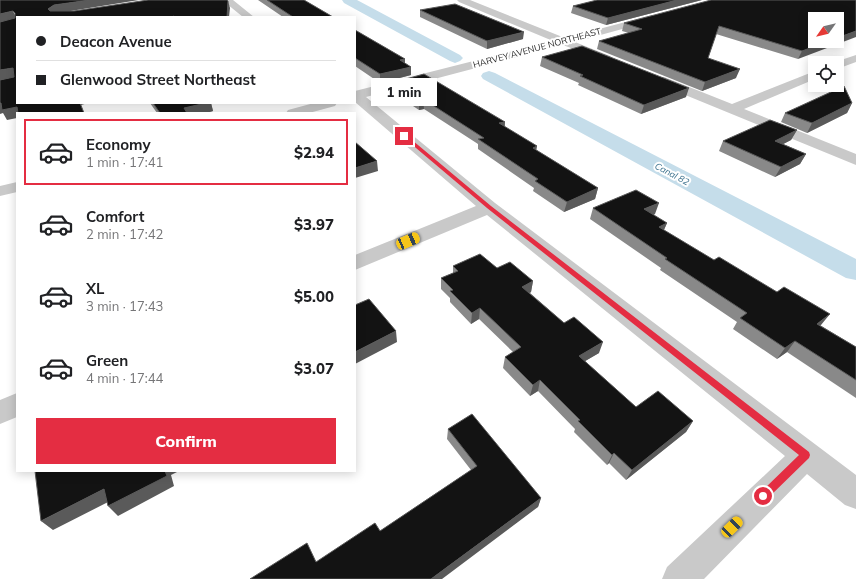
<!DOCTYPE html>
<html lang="en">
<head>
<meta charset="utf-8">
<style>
	body { margin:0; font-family:Mulish,sans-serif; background:#f6f6f6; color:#202124; height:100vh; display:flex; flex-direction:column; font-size:15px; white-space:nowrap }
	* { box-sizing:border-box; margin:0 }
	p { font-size:13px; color:#757577 }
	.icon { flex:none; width:22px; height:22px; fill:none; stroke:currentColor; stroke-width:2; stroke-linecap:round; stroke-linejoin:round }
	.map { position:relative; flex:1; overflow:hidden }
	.details { position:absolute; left:16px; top:112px; width:340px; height:360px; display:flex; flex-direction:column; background:#fff; border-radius:0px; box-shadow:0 2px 10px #0003 }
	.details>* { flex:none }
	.hud { position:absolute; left:16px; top:16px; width:340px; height:88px; border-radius:0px; box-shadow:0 2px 10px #0003; display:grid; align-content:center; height:88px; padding:0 20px; background:#fff }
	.needle { width:26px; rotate:236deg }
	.buttons { position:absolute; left:808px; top:12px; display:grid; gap:8px }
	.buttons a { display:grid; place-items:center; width:36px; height:36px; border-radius:0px; background:#fff; box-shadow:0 2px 10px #0003; font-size:20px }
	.end { position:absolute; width:18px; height:18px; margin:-9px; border:5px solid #e42d42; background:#fff; box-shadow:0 0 0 2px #fff }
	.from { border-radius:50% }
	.bubble { position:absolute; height:28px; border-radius:0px; background:#fff; box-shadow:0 2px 10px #0003; font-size:13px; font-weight:800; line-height:28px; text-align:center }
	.car { position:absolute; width:12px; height:24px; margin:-12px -6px; border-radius:5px; box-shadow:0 0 3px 1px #0007; background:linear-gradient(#f5c518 24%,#345 0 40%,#f5c518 0 76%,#345 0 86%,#f5c518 0) }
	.hud b { display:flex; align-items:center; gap:14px; height:38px; font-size:15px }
	.hud b+b { border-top:1px solid #e0e0e0 }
	.hud i { width:10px; height:10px; background:#202124 }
	ul { padding:7px 0 0; list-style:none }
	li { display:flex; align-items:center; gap:12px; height:66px; margin:0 8px 6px; padding:0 12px; border:2px solid transparent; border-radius:0px }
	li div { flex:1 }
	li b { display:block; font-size:15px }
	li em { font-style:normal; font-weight:800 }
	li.active { border-color:#e42d42 }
	li>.icon { width:36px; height:36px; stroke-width:1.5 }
	.action { display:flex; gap:8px; margin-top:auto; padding:8px 20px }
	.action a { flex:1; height:46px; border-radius:0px; background:#e42d42; color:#fff; font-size:16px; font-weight:800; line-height:46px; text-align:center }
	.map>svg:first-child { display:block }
</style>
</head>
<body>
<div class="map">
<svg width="856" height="579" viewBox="0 0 856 579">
	<rect width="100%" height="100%" fill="#fff"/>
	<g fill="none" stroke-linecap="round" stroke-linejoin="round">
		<path fill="#c5ddea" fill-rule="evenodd" d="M342,0h15l103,55 3,3 -3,3 -5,2 -5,-2 -106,-58z
			M489,71l6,2 361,186v21l-10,-2 -363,-199 -2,-3 2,-3z"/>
		<path fill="#c9c9c9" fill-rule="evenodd" d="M222,0h11l21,17h-11z
			M457,0h13l95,38 87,-23 3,1 2,2 -2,2 -80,22 35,14 2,2 -2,2h-8l-39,-15 -197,52 129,106 361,272v34l-11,-4 -38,-31 -103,105h-42l5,-12 118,-111 -298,-241 -132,55v-15l121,-49 -121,-104v-11l198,-50 -94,-39z
			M856,55v7l-19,7v-6h-5z
			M815,71v8l-71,30 112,45v11l-200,-82 -2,-3 2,-3h8l68,27z
			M314,103h23l-2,3 -26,7h-23l2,-3z
			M17,182v10l-17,4v-10z
			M17,393v24l-17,7v-24z"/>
	</g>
	<path fill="#898989" d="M258,0h46l29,17h-50z
		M702,0l-96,25 -35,-12 2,-7z
		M856,0l-58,59 -82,-25 -8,24 28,20 -34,13 -105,-42 2,-8 30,-8 -7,-2 2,-8z
		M420,10l103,29 -36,10 -67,-32z
		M355,30l50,29v4l6,4v8l-31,8 -25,-17z
		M542,57l144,40 -45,17 -63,-29 1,-2 -39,-17z
		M392,83l113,39v5l32,19 -1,4 62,38 -3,11 -31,13 -31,-21 1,-3 -56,-39v-5l-54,-35 -5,1 -27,-18z
		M150,103h61l2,8 -7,2h-49z
		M852,103l-5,10 -40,20 -26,-11 4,-9z
		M797,130l-6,10 -8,4 23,10 -6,10 -25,13 -56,-26 4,-10z
		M593,208l62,6 -2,1 14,8 -3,7 192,117v51l-69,-46 -10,7 -44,-30 4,-7 -77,-52 1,-2 -71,-49z
		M453,266l44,2 36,13 -2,11 -1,1 69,60 -14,8 51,46 57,14 -7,11 -60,48 -17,-17 -2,2 -33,-33 1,-3 -37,-38 -8,5 -27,-28 2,-11 8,-5 -34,-33 -8,5 -21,-22v-4l-9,-9v-11l12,-5z
		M448,429l93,69 -3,9 -222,55 64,-31 91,-61 -24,-31z"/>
	<path fill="#5a5a5a" d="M90,0h49l-81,13 -6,4 -4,-8 6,-4z
		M677,0h25l-96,25 2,-7z
		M228,1l2,7 -1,9h-2z
		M13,11l4,8 -17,3v-8z
		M856,31v6l-58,22 4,-8 27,-10h8v-3z
		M524,32l-1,7 -36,10v-8z
		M405,59v8l-5,-7z
		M411,67v8l-31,8v-9z
		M13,68l4,9 -17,3v-10z
		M740,69l-4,9 -34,13 3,-9z
		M689,88l-3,9 -45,17 3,-9z
		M423,99l1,10 -5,1v-9z
		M0,103l17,4 3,6h-3v5l-10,2 -4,-7 -3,1z
		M80,103h8l-7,2 3,8z
		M206,103h5l2,8 -7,2h-21l-1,-5z
		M852,103l-5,10 -40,20 5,-10z
		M505,122l-1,9 -5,-8z
		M797,130l-6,10 -21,11 5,-10z
		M537,146l-2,10 -2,-8z
		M806,154l-6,10 -25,13 6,-10z
		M377,161l1,10 -23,7v-10z
		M598,188l-3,11 -31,13 3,-10z
		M659,203l-4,11 -14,6 3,-11z
		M667,223l-5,11 -3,-7z
		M533,281l-2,11 -11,6 2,-11z
		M480,308l-1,11 -8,5 1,-11z
		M830,314l-9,11 -12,10 8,-11z
		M396,331l1,11 -42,22v-12z
		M795,341l-8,11 -10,7 8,-11z
		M603,342l-4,11 -24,14 4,-11z
		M540,380l-2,11 -8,5 3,-11z
		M693,421l-7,11 -60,48 6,-10z
		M614,453l-5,10 -2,2 5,-10z
		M165,471h14l-8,4 3,11 -56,30 -10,-10z
		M104,489l10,10 -61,31 -12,-9z
		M541,498l-3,9 -96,72h-11z"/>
	<path fill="#131313" stroke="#5a5a5a" d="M0,0h90l-36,5 -6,4 2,2h24l74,-11h79l1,1 -1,16h-52l-1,-1 -2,1h-155v86h63l4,10h-66l-1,-6 -15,3 -1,-7h-1v-23l14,-3 -1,-9 -13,2v-48l15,-4v-5l-2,-2 -13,3z
		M267,0h37l29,17h-40z
		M597,0h80l-69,18 -35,-12z
		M711,0h145v31l-19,7v-19h-22v22h14l-27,10 -83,-25 -11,32 32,11 -35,13 -106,-41 43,-12 -18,-6z
		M455,4l69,28 -37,9 -67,-31z
		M355,30l50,29 -5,1 11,7 -31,7 -25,-16z
		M582,46l107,42 -45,17 -64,-29 3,-1 -41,-18z
		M424,74l81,48 -6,1 38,23 -4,2 65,40 -31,14 -32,-21 3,-2 -60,-40 6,-1 -61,-39 -4,2 -27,-18z
		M844,86l8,17 -40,20 -27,-10z
		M153,103h53l-22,5 3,5h-27z
		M770,120l27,10 -22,11 31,13 -25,13 -58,-26z
		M355,142l22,19 -22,7z
		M636,190l23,13 -15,6 23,14 -8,4 55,33 5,-3 58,35 7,-5 46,27 -13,10 39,23v33l-61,-39 -10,7 -45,-30 7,-5 -82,-54 2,-1 -74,-50z
		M480,254l17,14 13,-6 23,19 -11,6 42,36 10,-6 29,25 -24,14 57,51 22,-16 35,30 -61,49 -18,-17 -2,2 -34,-34 2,-1 -40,-40 -7,5 -28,-28 16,-10 -41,-39 -8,5 -22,-22 3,-1 -12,-12 17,-7 -5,-5z
		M369,299l27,32 -41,21v-47z
		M472,414l69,84 -110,81h-181l57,-36 9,19 59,-39 5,8 97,-65 -29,-37z
		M35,471h130l2,5 -59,30 -4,-17 -63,32z"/>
	<path fill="#e42d42" d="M403,135h3l85,71 318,246 1,3 -1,3 -42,41 -4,2 -3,-2 -1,-3 1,-3 39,-38 -312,-247 -84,-71z"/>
	<g text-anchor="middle" stroke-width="4" stroke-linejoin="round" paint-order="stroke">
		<g font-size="9" fill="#2c2c2c" stroke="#fff">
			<text transform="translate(537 48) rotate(-15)" y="3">HARVEY AVENUE NORTHEAST</text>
		</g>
		<g font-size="9" font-style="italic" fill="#3b718d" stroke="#fff">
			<text transform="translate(672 174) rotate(28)" y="3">Canal 82</text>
		</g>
	</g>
</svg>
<div class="buttons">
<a><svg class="needle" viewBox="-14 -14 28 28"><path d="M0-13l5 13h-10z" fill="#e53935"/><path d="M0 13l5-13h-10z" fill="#757577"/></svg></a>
<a><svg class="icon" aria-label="locate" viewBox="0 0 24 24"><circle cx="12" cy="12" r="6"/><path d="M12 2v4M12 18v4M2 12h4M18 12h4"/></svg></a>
</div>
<i class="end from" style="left:763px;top:496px"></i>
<i class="end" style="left:404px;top:136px"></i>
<div class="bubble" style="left:371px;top:78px;width:66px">1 min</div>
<i class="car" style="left:408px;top:241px;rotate:67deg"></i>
<i class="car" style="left:732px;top:527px;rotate:46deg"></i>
<div class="hud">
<b><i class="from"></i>Deacon Avenue</b>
<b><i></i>Glenwood Street Northeast</b>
</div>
<section class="details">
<ul>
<li class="active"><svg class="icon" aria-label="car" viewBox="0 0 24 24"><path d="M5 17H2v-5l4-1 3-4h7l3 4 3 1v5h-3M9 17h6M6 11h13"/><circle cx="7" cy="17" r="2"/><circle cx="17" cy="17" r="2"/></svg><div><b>Economy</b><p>1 min · 17:41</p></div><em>$2.94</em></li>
<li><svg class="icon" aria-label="car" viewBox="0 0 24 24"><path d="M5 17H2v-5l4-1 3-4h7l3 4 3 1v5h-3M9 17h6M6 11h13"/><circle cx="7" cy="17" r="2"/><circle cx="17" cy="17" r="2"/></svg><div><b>Comfort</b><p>2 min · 17:42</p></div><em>$3.97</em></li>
<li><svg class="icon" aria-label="car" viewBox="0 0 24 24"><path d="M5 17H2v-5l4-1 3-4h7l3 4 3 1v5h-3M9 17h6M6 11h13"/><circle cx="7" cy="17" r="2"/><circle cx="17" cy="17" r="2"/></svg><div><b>XL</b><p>3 min · 17:43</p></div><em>$5.00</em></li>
<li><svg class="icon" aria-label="car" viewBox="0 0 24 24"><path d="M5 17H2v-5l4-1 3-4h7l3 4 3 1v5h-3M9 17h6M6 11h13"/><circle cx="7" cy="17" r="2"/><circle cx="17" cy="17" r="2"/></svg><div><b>Green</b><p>4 min · 17:44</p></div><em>$3.07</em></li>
</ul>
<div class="action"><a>Confirm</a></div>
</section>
</div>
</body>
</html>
